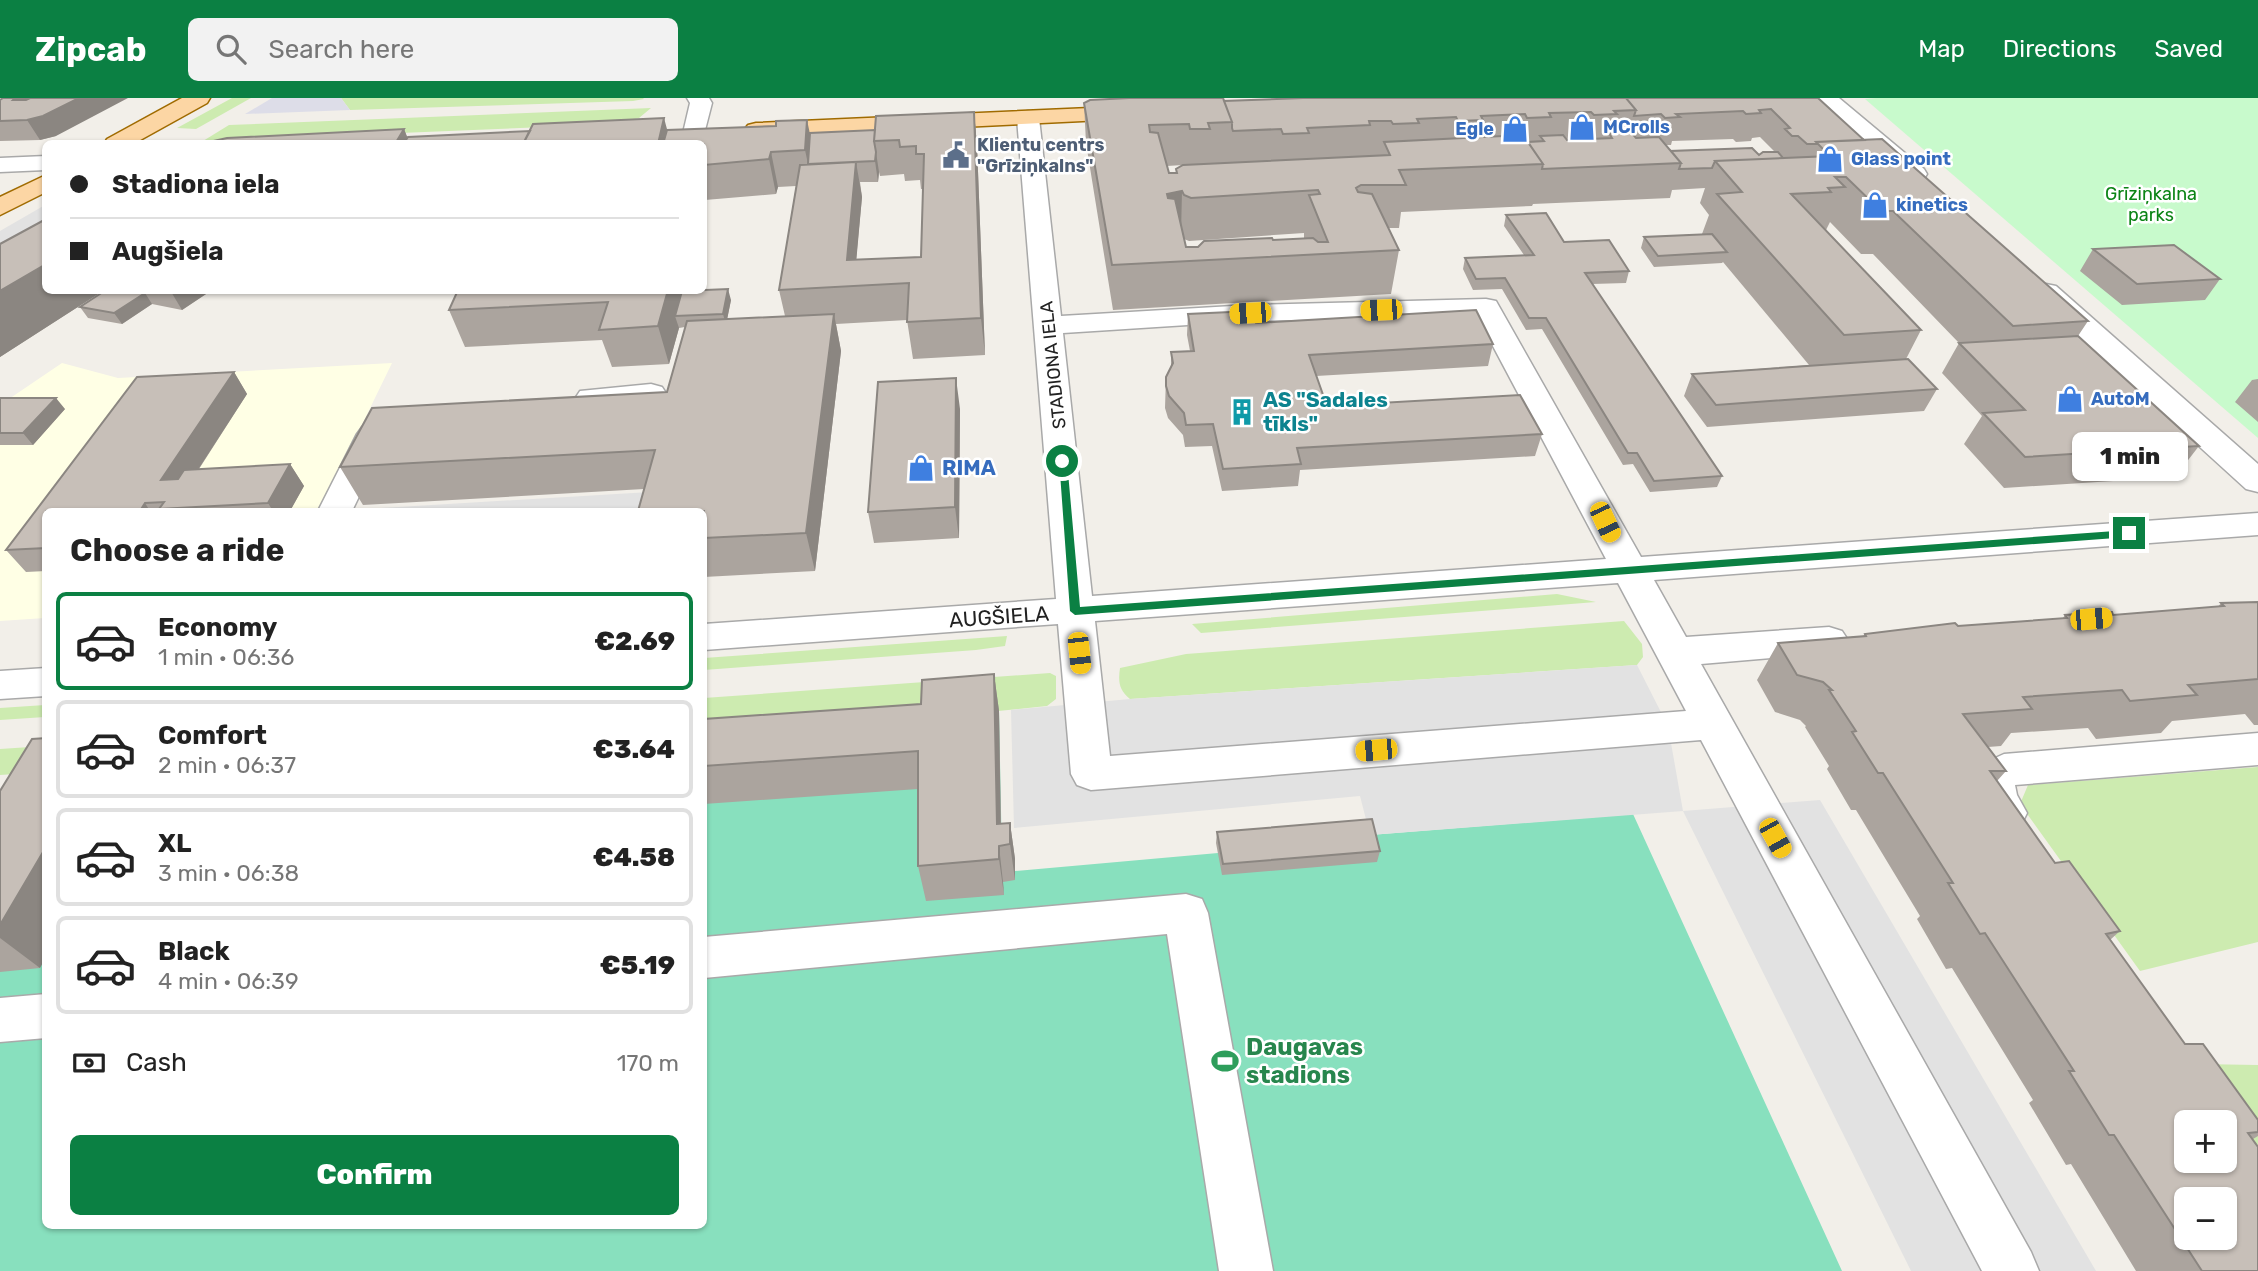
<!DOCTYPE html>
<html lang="en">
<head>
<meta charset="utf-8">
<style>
	body { margin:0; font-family:Rubik,sans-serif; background:#f2f2f2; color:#222; height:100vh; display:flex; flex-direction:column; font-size:26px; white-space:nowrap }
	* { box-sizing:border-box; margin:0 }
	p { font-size:23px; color:#767676 }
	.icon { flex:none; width:38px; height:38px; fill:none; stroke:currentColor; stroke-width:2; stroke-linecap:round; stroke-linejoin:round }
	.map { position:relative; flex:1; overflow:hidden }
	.details { position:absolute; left:42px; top:410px; width:665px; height:721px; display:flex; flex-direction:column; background:#fff; border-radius:10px; box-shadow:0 2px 5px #0004 }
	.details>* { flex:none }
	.top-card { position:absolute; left:42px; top:42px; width:665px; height:154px; border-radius:10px; box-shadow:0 2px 5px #0004; display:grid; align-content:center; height:154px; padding:0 28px; background:#fff }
	.fabs { position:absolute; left:2174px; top:1012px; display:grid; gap:14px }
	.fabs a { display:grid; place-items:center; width:63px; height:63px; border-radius:10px; background:#fff; box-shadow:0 2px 5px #0004; font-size:35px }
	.end { position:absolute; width:32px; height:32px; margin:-16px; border:9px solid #0b8043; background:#fff; box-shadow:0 0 0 4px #fff }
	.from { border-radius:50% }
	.bubble { position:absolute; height:49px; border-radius:10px; background:#fff; box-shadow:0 2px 5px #0004; font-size:23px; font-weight:800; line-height:49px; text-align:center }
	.car { position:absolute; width:21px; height:42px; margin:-21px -10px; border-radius:9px; box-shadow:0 0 5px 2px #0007; background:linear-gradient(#f5c518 24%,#345 0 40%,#f5c518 0 76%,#345 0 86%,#f5c518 0) }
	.top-card b { display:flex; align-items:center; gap:24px; height:66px; font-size:26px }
	.top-card b+b { border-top:2px solid #e0e0e0 }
	.top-card i { width:18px; height:18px; background:#222 }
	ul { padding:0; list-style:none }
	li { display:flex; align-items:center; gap:21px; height:98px; margin:0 14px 10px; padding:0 14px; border:4px solid #e0e0e0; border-radius:10px }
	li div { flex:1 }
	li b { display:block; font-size:26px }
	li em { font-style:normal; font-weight:800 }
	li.active { border-color:#0b8043 }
	li>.icon { width:63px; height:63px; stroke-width:1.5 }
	h2 { padding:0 28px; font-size:32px; line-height:84px }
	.pay { display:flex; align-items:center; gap:18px; height:77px; padding:0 28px; font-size:26px }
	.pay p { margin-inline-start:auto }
	.primary-button { display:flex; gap:14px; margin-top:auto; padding:14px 28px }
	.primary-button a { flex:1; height:80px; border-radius:10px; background:#0b8043; color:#fff; font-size:28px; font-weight:800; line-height:80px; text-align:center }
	header { display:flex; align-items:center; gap:42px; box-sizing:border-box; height:98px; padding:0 35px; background:#0b8043; color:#fff }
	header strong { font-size:33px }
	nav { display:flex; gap:38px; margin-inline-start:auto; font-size:24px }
	.search { width:490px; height:63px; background:#f2f2f2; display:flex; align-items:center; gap:18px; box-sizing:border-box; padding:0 24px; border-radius:10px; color:#767676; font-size:26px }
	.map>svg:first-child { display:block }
</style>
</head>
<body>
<header>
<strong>Zipcab</strong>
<div class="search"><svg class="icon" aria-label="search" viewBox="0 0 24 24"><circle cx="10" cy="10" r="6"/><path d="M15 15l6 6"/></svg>Search here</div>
<nav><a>Map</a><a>Directions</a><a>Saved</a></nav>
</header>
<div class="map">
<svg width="2258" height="1173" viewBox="0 0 2258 1173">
	<rect width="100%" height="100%" fill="#f2efe9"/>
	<path fill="#ffffe5" d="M62,265l56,15 274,-15 -72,148h-274l-1,107 -45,3v-216z"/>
	<path fill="#cdebb0" d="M232,0h19l-55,31 -19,-1z
		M341,0h302l1,1 -11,2 -283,9z
		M651,10l-12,10 -21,6 -415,17 26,-16z
		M1557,496l39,8 -395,31 -9,-9z
		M1624,523l18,23 1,13 -6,8 -507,34c-11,-9 -12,-17 -10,-31l66,-14z
		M1007,538l-2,10 -29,4 -272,20v-12z
		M1050,575l6,3v23l-9,7 -118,12 -225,39v-59z
		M45,607v12l-45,3v-12z
		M45,648v26l-45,3v-26z
		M2258,669v175l-118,29 -120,-167 8,-19z
		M2198,966l60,1v82z"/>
	<path fill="#c8facc" d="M2258,0v340l-393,-339 11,-1z"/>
	<path fill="#88e0be" d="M999,613l3,149 13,11 203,-18 152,-18 263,-21 209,457h-1842v-374l45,-78 1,406h658v-468l225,-39z"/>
	<path fill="#e2e2e2" d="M45,107v75l-45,-5v-44z
		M650,394l-4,19h-282l1,-2z
		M1637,567l31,61 15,85 137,-11 276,471h-185l-228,-460 -313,24 -10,-39 -346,32 -3,-118 119,-11z"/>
	<path fill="#dddde8" d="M272,0h69l9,12 -105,4z"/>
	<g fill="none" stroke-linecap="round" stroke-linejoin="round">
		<defs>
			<path id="minor" d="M687,0h22l3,5 -9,35h-16l-4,-5 7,-30z
				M1815,0h24l85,71 3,5 -3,5 -9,2 -9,-2z
				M1028,13l8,2 3,5 22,198 189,-11 236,-6 10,2 145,256 617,-44v22l-604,45 32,57 143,-10 13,4 6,9 -6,9 -13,4 -128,11 330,588 8,19h-57l-281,-531 -610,50 -14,-5 -6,-11 -13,-150 -354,26v-26l352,-25 -39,-481 3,-5zM1477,218l129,243 -514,37 -29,-263 187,-12zM1618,485l68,128 -576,45 -15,-135z
				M46,58v14l-46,2v-14z
				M2046,186l10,2 202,178v28l-12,-3 -210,-191 -4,-6 4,-6z
				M651,286l11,3 4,6 -4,6 -71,7 -11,-3 -4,-6 4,-6z
				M373,326l11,3 5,7 -37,77h-34l39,-77 5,-7z
				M46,570v28l-46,3v-28z
				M2258,635v32l-243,20 2,10 10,18 -6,12 -15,5 -15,-5c-14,-22 -21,-37 -9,-61l22,-10z
				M1186,796l16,5 6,14 65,358h-54l-52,-337 -463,44v-41z
				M46,896v44l-46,4v-44z"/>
			<path id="major" d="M182,0h28l-3,5 -74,41h-29l3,-5z
				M1136,8l8,2 3,5 -3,5 -388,19 -8,-2 -4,-5 4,-5 8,-2z
				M46,77v17l-46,23v-18z"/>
		</defs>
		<use href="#minor" stroke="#a9a9a9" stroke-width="3"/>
		<use href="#major" stroke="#a06b00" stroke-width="3"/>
		<use href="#minor" fill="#fff" fill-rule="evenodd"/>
		<use href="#major" fill="#fcd6a4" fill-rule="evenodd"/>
	</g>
	<path fill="#aba49e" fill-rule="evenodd" d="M1818,0l46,42 224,181 -10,15 121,110 -24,31 -171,11 -40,-44 18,-28 -40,-43 17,-30 -86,-89h-12l-31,-32 -4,8h-1l96,100 -15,29 31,30 -13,22 -217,16 -23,-31 8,-22 117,-9 -86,-103 -1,1 -68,4 -13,-19 3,-11 58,-3 7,-19 -9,-12 5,-15 -33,2 -2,8 -137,6 -1,2 -131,6 -2,16h-11l11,22 -8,44 -278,16 -27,-167 -2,-40zM1760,39l15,15 -16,3 -88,-4 -5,-6h5l1,-4 61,-2 3,3 15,-1 1,-3zM1183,67l-7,4v4h-7l-2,-7zM1304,135v5l-118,9 -2,-8 5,2z
		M0,2l56,36 -16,4 -40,1z
		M974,14l3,33 8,210 -72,4 -6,-39 -71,4 5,27 -26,220 -111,6v-66l-60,-22 -281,16 -23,-38 327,-75 18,-65 -6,1 -10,36 -57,3 -10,-27 -137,7 -16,-37 9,-20h224l49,10 -4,19 58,-3 -6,-26 17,-104 -18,1 -2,7 -71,6 -1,5v-61h-504l204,-15 3,8 260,-7 143,3 65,-3zM879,74l1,4 24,-2 1,7 15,-1 1,9h2l-2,68 -65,3 6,-63 -2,-15h18z
		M1506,117l123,56 -3,12 -34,1 130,192 -5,11 -67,5 -17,-28 -10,1 -81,-136 -16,1 -24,-41 -29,1 -10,-21 2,-11 59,-3 -20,-29z
		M0,146l46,46h166l-30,20 -30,-6 -30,20 -34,-6 -8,-11 19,-12 -1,-1 -98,63z
		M2093,151l127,30 -15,21 -83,5 -42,-34z
		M1188,216l68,9 237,21 -5,22 -172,10 11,30 215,28 -7,22 -235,14 -2,16 -76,5 -10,-45 -27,1 -2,-12 -15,-17 -3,-10 1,-31 5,-10v-15l19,-1 -3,-16z
		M234,274l13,22 -48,75 91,-5 14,22 -14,25h-244v60l-20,1 -20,-22 131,-173z
		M2258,281v43l-23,-20 17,-22z
		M0,300l65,11 -32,36h-33z
		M960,311l-1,129 -85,5 -6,-31z
		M2258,504v123h-4l-9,-11 -73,7 -11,12 -65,6 -8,-11 -77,5 -10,13 -13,1 18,24 -9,10 58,82 65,68 -10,9 75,104 73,76v16l-5,3 5,132h-122l-65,-107 -5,1 -37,-62 4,-3 -81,-132 -6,1 -29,-50 3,-3 -64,-106h-5l-24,-41 2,-3 -24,-39 1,-1 -6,-6 -25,-8 -18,-32 21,-37 85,-7 2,-2 198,-16 2,-3h48l105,-8 3,-4z
		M994,576l5,37 2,113 9,-1 5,36v21l-12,2 1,13 -78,6 -8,-35v-77l-214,15v-85l217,-15z
		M0,693l40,177 -40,4z
		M1217,734l163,19 -3,11 -155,13 -6,-32z"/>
	<path fill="#8b8681" d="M15,0h15l8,12 -25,-10z
		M79,0h49l-72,38 -16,4 -13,-20z
		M974,14l3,33 8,210 -4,-37z
		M664,20l7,26h-13z
		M807,22l7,33 -6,11 -3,-14z
		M404,31l6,15h-15z
		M771,54l7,35 -2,7 -7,-35z
		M876,54l3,20 -1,10 -3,-21z
		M856,64l6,35 -8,89 -7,-26z
		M1182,93l-1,43 -14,-40z
		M46,166v26h49l3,4 -98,63v-66z
		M728,191l3,11 -5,25 -3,-11z
		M170,192h42l-30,20z
		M668,192h14l3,12 -10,14 4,12 -10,36 -11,-38z
		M145,195l7,11 -30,20 -8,-11z
		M834,216l7,37 -26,220 -9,-38z
		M234,274l13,22 -70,108 -16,-22z
		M956,280l4,31 -1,129 -4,-31z
		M56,300l9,11 -32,36 -10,-12z
		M290,366l14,22 -14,25h-17l-5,-8z
		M145,405l5,8h-10z
		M994,576l5,37 2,134 -4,-21z
		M1010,725l5,36v21l-5,-36z
		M999,748l4,36 1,13 -5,-36z
		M46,749v110l-6,11 -40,-30v-13z"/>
	<path fill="#c7bfb8" stroke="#8b8681" stroke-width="2" fill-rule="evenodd" d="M3,0h12l-2,2h13l4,-2h49l-36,18 -16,4 -27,1v-21z
		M1129,0h94l9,24 -24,1 2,6h-20l-1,-5 -40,1 1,7 8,1 11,40h8l-1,-4 7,-4 207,-10 -6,-13 139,-7 20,29 -144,6 7,15h-45l-5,3 2,4 14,2 27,56 -287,15 -28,-162 6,-3zM1318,92l2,4 -11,1 19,47h-10l-5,-4 -40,2 -1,-2 -68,3 -6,6h-12l-11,-48 -7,-1 -1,-4 15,-3 2,4 7,3z
		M1303,0h323l10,12 -22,1 3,3 -23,1 -3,-3 -42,1 2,4 -24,1 -2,-4 -44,2 2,4 -25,1 -2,-4 -39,2 2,4 -26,1 -2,-3h-22l1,4 -63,3 2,5 -26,1 -2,-5 -48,2 -1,-3v-6l-8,-21z
		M1626,0h192l46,42 -48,2v2h-9l-9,-8h-6l-7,-7 5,-1 -19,-19 -12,1 2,3 -15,1 -3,-3 -67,3 4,3 -15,1 -4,-4 -27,2 2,-6z
		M974,14l7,206 -74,4 2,-39 -130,7 21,-125 56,-3 -9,98 74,-3 3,-103h-8v-8l-16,1 -1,-7 -25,1 2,-25z
		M664,20l-6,26h-135l10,-20z
		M807,22l-2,30 -34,2 -2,7 -65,6v-21h-41l4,-14 109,-4v-5z
		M404,31l-9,15h-195l27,-6z
		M875,32l-1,11 2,11 -1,9 -67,3 2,-31z
		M530,33l-7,13h-120l5,-7z
		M1631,34l5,6 23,-1 22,26 -139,6 1,-5 -15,-22 16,-1 -4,-5 23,-1 4,5 45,-2 -3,-5z
		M1882,41l206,182 -75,5 -120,-115h-12l-35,-34h-11l10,10 -17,1 3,4 -40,2 130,136 -77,5 -127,-141 25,-2 -27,-31 115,-5 -14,-14z
		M1752,50l7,7 4,-3h15l5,6 -68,3 -3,7 -33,1 2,-6 -10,-12z
		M1546,115l18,29 45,-2 20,31 -44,2 137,203 -68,5 -17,-28h-9l-82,-135h-17l-24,-40 -29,1 -11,-21 69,-3 -28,-40z
		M46,121v45l-46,27v-47z
		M1712,136l15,18 -69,4 -14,-19z
		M2174,147l46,34 -83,5 -44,-35z
		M728,191l-5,25 -48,2 7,-25z
		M106,192h26l13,3 -31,20 -34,-6z
		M458,192h210l-10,36 -59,4 9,-28 -159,8z
		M1476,212l17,34 -184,11 18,51 193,-11 22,39 -245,14 4,16 -78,5 -10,-45 -27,1 -2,-12 -15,-17 -3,-10v-9l7,-14 -2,-11 23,-1 -6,-37 64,-3 4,12z
		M834,216l-28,219 -102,5v-27h-66l17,-61 -315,17 32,-59 295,-16 20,-71z
		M2078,238l121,110 -174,11 -42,-44 42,-3 -66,-67z
		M1908,261l29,30 -221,16 -24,-31z
		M234,274l-73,108 17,-1 6,-9 106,-6 -22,39 -109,6 5,-7 -19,1 -5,8h-94v37l-40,2 131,-173z
		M956,280l-1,129 -87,5 10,-130z
		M0,300h56l-33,35h-23z
		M2258,504v77l-70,6 9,10 -67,6 -8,-11 -99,7 9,12 -69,5 43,57h-16l65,92 14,-2 51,70 -14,3 79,110h18l55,76v12l-10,1 10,14v124h-56l-88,-136h-5l-40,-64h5l-89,-138 -5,1 -32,-51h5l-70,-110h-5l-26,-41 4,-1 -27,-41h3l-9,-8 -26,-7 -19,-32 88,-7 -1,-2 90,-11 3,3 109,-8 -2,-3 47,-3 1,3 111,-9 -3,-3zM2186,1024h38v38h-38zM2186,1101h38v38h-38z
		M994,576l3,150 13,-1v21l-11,2v13l-81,7v-115l-214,15v-47l217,-15 1,-24z
		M46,640v109l-46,78v-134l32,-52z
		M1372,721l8,32 -157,13 -6,-32z"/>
	<path fill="#0b8043" d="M1059,361l8,2 13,146 1049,-77 5,3 -5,4 -1054,78 -5,-4z"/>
	<defs>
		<symbol id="shop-bare" viewBox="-9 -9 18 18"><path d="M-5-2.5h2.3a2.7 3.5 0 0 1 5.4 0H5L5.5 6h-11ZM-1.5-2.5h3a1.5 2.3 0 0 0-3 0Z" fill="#3f7fe0" stroke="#fff" stroke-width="2.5" paint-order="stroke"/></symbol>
		<symbol id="civic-bare" viewBox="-9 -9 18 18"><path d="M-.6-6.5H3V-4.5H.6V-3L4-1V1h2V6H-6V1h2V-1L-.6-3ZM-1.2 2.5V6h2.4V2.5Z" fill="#5c6f8a" stroke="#fff" stroke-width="2.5" paint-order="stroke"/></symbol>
		<symbol id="building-bare" viewBox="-9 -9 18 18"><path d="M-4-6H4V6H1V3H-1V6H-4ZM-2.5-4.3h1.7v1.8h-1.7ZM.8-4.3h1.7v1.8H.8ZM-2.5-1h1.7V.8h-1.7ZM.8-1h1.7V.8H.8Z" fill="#0f9aa8" stroke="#fff" stroke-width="2.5" paint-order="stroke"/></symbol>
		<symbol id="stadium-bare" viewBox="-9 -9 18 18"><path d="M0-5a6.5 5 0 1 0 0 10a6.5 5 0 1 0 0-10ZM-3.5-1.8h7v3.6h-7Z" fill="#2e9e5b" stroke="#fff" stroke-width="2.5" paint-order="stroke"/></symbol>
	</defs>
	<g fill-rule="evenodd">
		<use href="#shop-bare" x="1563" y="10" width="38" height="38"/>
		<use href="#shop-bare" x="1496" y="12" width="38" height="38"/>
		<use href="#civic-bare" x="937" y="38" width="38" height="38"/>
		<use href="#shop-bare" x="1811" y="42" width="38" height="38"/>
		<use href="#shop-bare" x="1856" y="88" width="38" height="38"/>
		<use href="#shop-bare" x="2051" y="282" width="38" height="38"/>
		<use href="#building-bare" x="1223" y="295" width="38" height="38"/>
		<use href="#shop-bare" x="902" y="351" width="38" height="38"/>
		<use href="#stadium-bare" x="1206" y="944" width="38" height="38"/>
	</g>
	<g text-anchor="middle" stroke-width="5" stroke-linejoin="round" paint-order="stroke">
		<g font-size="18" font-weight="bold" fill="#366cbe" stroke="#fff" text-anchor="start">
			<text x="1603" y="35">MCrolls</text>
			<text x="1494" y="37" text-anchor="end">Egle</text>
			<text x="1851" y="67">Glass point</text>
			<text x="1896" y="113">kinetics</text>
			<text x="2091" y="307">AutoM</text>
		</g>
		<g font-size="18" font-weight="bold" fill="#4e5e75" stroke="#fff" text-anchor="start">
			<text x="977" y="53">Klientu centrs<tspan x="977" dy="21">"Grīziņkalns"</tspan></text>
		</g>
		<g font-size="18" fill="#0c8416" stroke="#fff">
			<text x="2151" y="102">Grīziņkalna<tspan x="2151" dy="21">parks</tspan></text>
		</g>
		<g font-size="18" fill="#222" stroke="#fff">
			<text transform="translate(1053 267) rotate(-96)" y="6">STADIONA IELA</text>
		</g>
		<g font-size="21" font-weight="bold" fill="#0d838f" stroke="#fff" text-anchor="start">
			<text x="1263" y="309">AS "Sadales<tspan x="1263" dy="24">tīkls"</tspan></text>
		</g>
		<g font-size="21" font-weight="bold" fill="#366cbe" stroke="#fff" text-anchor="start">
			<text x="942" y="377">RIMA</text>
		</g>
		<g font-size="21" fill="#222" stroke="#fff">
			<text transform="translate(999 519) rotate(-4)" y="7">AUGŠIELA</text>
		</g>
		<g font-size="24" font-weight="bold" fill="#27864d" stroke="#fff" text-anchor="start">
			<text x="1246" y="957">Daugavas<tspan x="1246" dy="28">stadions</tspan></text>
		</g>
	</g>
</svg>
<div class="fabs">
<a>+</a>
<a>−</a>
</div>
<i class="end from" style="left:1062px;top:363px"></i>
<i class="end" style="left:2129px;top:435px"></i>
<div class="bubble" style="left:2072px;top:334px;width:116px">1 min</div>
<i class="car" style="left:1381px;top:212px;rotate:268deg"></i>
<i class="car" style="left:1250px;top:215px;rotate:267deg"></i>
<i class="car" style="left:1605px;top:424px;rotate:155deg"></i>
<i class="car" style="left:2091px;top:521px;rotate:85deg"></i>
<i class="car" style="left:1079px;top:555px;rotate:174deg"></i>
<i class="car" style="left:1376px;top:652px;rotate:265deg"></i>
<i class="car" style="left:1775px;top:740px;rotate:151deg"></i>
<div class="top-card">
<b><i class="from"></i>Stadiona iela</b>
<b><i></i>Augšiela</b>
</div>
<section class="details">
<h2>Choose a ride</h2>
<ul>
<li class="active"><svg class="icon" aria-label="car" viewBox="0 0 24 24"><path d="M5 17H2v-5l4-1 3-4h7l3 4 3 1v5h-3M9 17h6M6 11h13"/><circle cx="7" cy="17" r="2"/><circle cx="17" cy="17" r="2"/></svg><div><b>Economy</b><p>1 min · 06:36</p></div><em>€2.69</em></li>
<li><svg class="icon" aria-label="car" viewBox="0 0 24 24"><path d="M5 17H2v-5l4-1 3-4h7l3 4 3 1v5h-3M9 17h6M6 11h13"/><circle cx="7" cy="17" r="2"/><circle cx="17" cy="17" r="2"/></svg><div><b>Comfort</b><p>2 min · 06:37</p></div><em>€3.64</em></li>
<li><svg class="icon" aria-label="car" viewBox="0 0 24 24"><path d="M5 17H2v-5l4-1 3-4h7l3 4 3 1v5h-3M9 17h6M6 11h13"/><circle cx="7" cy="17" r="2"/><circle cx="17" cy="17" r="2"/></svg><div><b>XL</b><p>3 min · 06:38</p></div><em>€4.58</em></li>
<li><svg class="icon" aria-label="car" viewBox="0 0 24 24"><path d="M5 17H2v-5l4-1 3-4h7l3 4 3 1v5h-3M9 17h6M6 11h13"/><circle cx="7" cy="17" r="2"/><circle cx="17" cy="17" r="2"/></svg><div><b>Black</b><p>4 min · 06:39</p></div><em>€5.19</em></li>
</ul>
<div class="pay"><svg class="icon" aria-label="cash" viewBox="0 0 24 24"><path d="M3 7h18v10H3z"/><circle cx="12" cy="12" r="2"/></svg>Cash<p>170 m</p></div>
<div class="primary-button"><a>Confirm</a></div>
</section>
</div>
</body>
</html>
